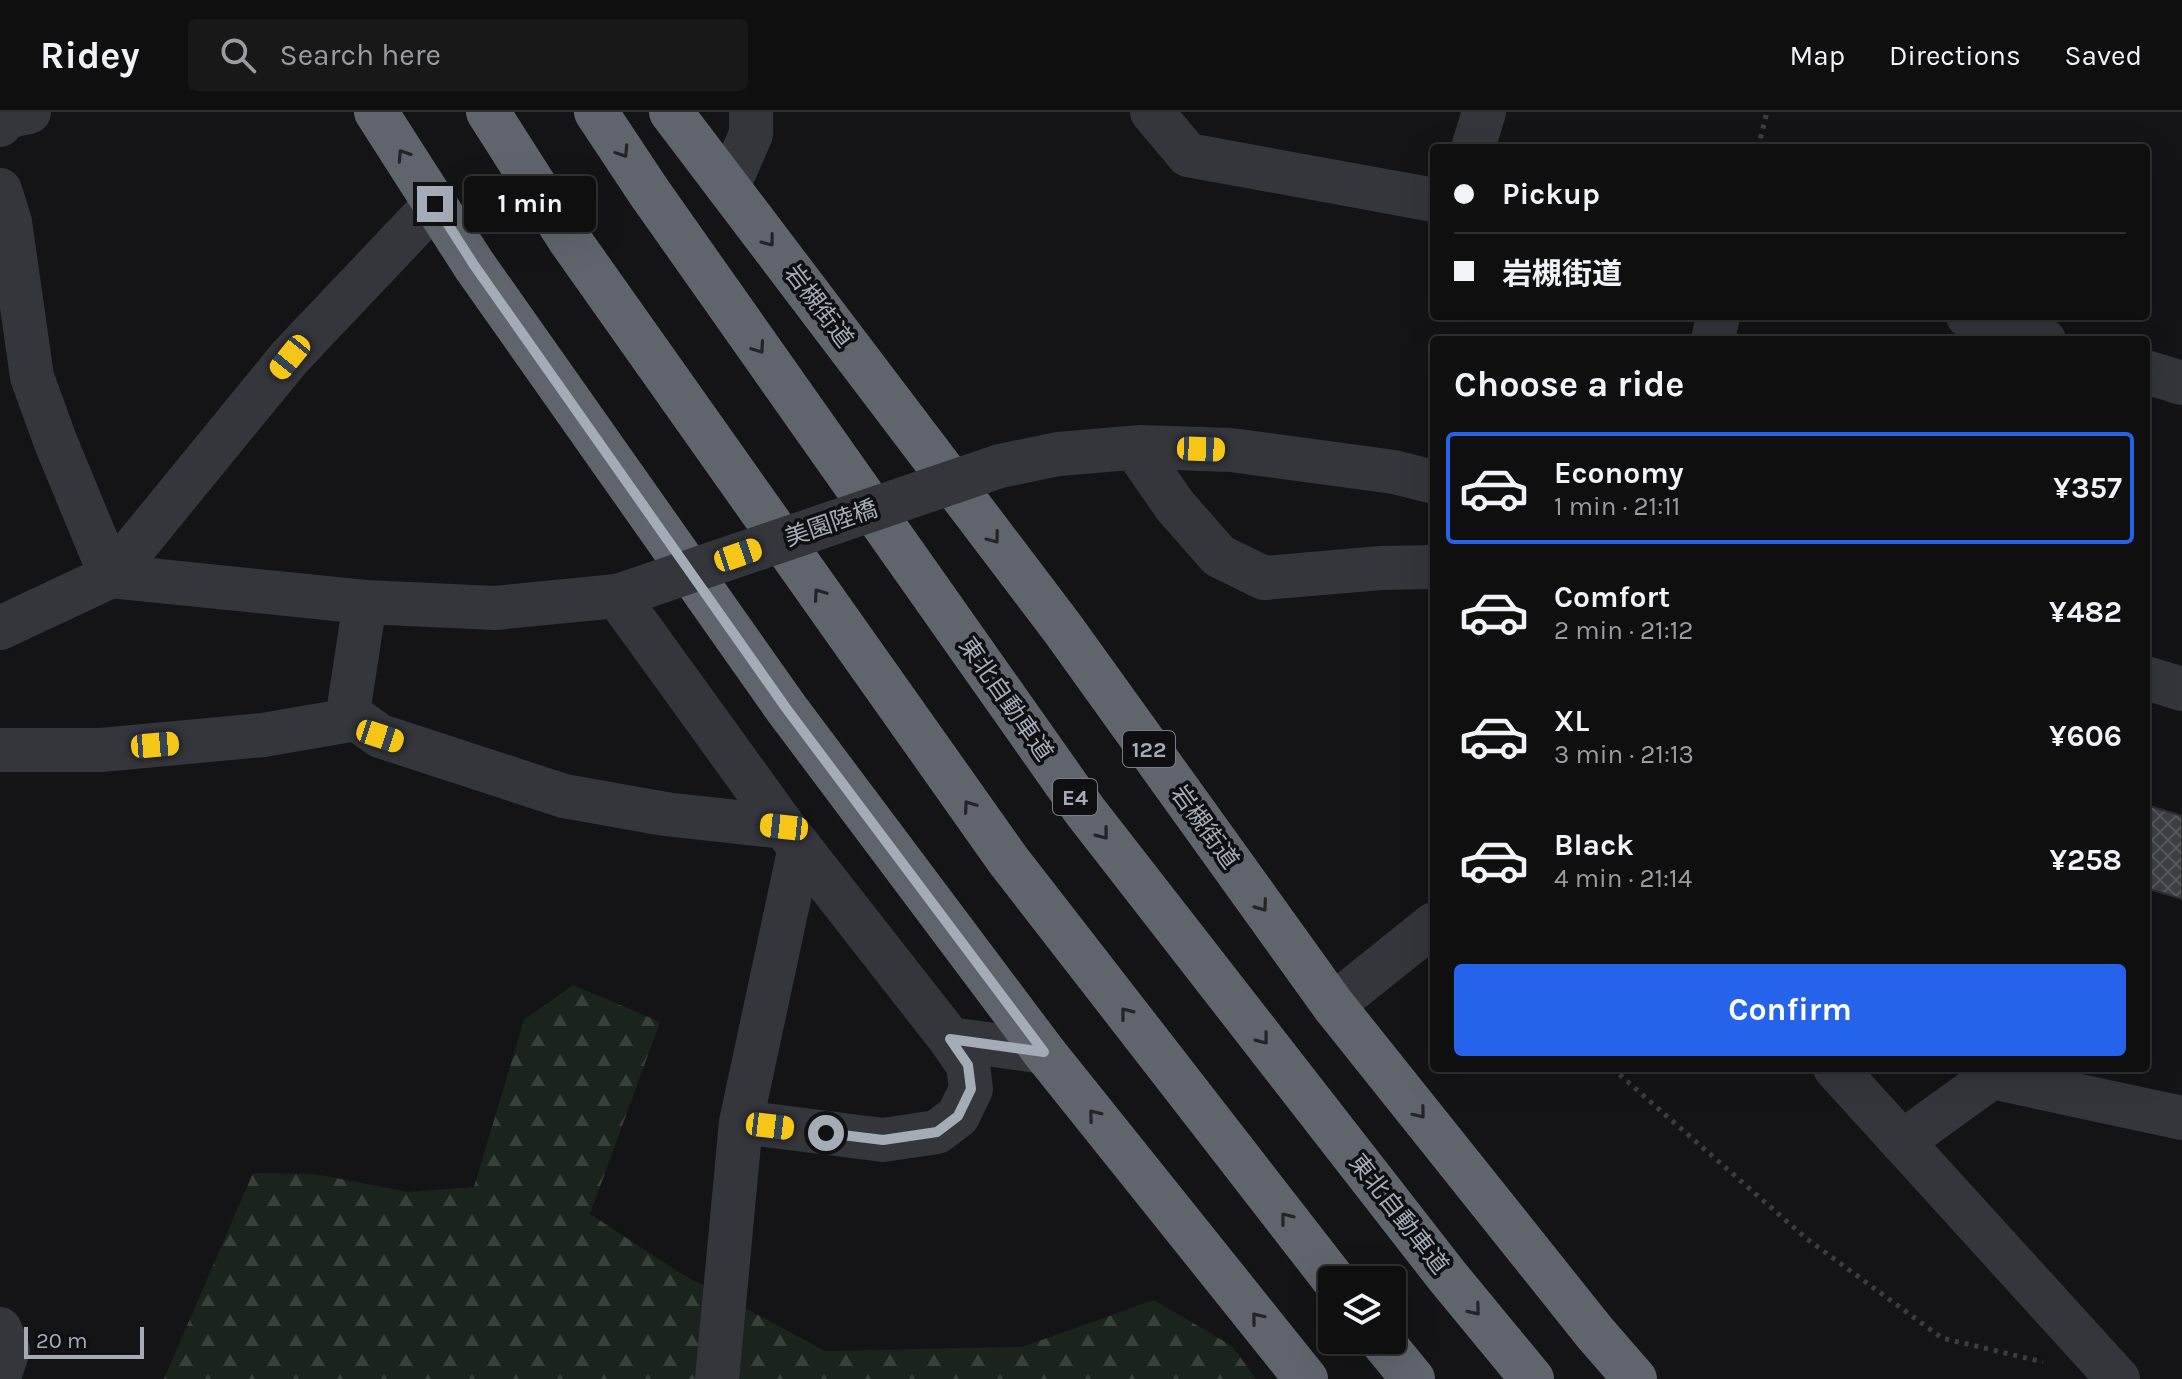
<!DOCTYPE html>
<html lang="en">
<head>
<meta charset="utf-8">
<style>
	body { margin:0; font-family:Karla,"Noto Sans JP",sans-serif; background:#181819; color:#f1f3f6; height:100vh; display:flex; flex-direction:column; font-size:30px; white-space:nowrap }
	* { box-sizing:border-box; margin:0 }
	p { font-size:26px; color:#9b9c9f }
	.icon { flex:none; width:44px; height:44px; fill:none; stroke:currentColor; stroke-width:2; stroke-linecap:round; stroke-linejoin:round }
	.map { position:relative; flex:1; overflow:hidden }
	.side { position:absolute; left:1430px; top:224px; width:720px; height:736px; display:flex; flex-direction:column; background:#0f0f10; border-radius:8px; box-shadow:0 8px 32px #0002,0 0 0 2px #2f2f30 }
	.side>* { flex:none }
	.banner { position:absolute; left:1430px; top:32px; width:720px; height:176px; border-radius:8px; box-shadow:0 8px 32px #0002,0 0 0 2px #2f2f30; display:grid; align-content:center; height:176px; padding:0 24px; background:#0f0f10 }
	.tools { position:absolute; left:1318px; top:1154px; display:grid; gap:16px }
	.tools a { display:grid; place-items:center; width:88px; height:88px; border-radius:8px; background:#0f0f10; box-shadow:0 8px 32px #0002,0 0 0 2px #2f2f30; font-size:40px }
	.scale { position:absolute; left:24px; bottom:20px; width:120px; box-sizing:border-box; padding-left:8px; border:4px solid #a4acb8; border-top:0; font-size:22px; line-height:28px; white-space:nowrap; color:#a4acb8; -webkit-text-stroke:6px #0f0f11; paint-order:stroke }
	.end { position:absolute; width:36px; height:36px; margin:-18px; border:10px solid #a4acb8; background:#111; box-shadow:0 0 0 4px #111 }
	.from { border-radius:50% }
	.bubble { position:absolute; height:56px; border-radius:8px; background:#0f0f10; box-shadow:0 8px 32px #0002,0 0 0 2px #2f2f30; font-size:26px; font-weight:700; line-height:56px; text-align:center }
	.car { position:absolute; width:24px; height:48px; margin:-24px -12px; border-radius:10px; box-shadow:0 0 6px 2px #0007; background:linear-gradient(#f5c518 24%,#345 0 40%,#f5c518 0 76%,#345 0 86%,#f5c518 0) }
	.banner b { display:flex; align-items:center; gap:28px; height:76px; font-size:30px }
	.banner b+b { border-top:2px solid #2f2f30 }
	.banner i { width:20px; height:20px; background:#f1f3f6 }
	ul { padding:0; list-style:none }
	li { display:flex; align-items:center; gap:24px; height:112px; margin:0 16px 12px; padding:0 8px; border:4px solid transparent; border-radius:8px }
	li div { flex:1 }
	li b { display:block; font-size:30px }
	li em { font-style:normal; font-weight:700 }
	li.selected { border-color:#2563eb }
	li>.icon { width:72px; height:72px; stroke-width:1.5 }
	h2 { padding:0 24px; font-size:36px; line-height:96px }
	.button { display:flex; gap:16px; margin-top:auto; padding:16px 24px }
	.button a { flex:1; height:92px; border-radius:8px; background:#2563eb; color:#fff; font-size:32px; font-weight:700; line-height:92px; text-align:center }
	header { display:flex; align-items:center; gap:48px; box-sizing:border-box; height:112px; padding:0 40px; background:#0f0f10; border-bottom:2px solid #2f2f30 }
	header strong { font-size:38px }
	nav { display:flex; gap:44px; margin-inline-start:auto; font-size:28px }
	.search { width:560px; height:72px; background:#181819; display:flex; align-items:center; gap:20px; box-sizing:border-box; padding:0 28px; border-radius:8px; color:#9b9c9f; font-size:30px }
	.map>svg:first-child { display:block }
</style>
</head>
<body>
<header>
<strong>Ridey</strong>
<div class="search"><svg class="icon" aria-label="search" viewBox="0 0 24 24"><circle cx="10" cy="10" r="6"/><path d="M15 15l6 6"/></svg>Search here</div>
<nav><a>Map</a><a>Directions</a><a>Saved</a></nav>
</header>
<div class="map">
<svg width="2182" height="1267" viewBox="0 0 2182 1267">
	<defs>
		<pattern id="forest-firs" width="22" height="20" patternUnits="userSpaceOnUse" patternTransform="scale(2)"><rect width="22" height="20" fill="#1b241c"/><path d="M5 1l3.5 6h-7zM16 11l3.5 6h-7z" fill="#39413b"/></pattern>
		<pattern id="building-cross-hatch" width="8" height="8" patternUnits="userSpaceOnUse" patternTransform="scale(2)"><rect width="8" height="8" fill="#3e3f44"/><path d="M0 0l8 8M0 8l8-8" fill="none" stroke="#57585d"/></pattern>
	</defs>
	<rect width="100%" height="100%" fill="#141416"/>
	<path fill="url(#forest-firs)" d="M573,873l87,37 -70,192 90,59 145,78 197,-4 132,-47 78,46 24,33h-1092l89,-206 62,1 93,18 66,-5 50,-167z"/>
	<path fill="url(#building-cross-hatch)" stroke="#2e2e32" stroke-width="2" d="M2147,693l35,11v83l-36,-11z"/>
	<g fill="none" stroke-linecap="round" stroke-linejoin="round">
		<path stroke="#3a3e42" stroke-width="5" stroke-dasharray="4 6" stroke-linecap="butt" d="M1758,36l9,-36
			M1612,956l195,171 135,99 101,24"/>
		<path stroke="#34363b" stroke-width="44" d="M1152,0l36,43 246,45
			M0,13l1,-7 28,-6
			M1473,36l11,-36
			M728,75l23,-53v-22
			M0,78l10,32 22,155 24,66 55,133 179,-219 145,-153
			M1968,204l76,24
			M1713,228l5,-24
			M2146,260l36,11
			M1135,336l40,58 44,50 45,22 117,-10 53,-1
			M1000,354l58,-12 83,-7 90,3 163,22 40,10
			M617,484l167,231 166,212 94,13
			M365,490l-17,111 32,23 184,60 101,18 119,13
			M0,516l111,-52 254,26 130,6 122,-12 33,-11
			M2146,566l36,11
			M0,638h101l162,-15 93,-16
			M1333,893l101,-81
			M1835,956l283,311
			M741,1010l142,18 54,-8 21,-16 13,-27 -3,-24 -18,-26
			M1902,1030l90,-65 190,41
			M0,1217l8,21 -8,24
			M717,1267l24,-257 59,-275"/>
		<path stroke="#60656d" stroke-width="44" d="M376,0l98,153 312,443 258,344 262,327
			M488,0l81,127 439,621 326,420
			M596,0l53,80 436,619 362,465 85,103
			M671,0l392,517 270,376 262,328 40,46
			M1381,1228l32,39"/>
		<path stroke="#34363b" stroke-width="44" d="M650,473l350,-119"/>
	</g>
	<defs><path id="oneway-chevron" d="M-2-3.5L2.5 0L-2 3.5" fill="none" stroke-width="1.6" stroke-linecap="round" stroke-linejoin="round" transform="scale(2)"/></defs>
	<g stroke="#232428">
		<use href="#oneway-chevron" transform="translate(623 40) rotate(57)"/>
		<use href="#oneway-chevron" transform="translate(403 43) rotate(-123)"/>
		<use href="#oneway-chevron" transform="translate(769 129) rotate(53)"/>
		<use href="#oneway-chevron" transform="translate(759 236) rotate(55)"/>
		<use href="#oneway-chevron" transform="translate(994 426) rotate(53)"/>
		<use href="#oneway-chevron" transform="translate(819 482) rotate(-125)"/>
		<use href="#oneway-chevron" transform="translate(969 694) rotate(-125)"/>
		<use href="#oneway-chevron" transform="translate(1103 722) rotate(52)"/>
		<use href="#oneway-chevron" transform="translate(1262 794) rotate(54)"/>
		<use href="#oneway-chevron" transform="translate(1126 901) rotate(-128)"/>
		<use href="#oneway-chevron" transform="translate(1263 927) rotate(52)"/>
		<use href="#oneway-chevron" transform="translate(1420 1001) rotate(51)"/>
		<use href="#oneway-chevron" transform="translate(1094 1003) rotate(-129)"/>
		<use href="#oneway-chevron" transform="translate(1286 1106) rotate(-128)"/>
		<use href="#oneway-chevron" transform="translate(1475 1198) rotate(50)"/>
		<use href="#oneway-chevron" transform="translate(1257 1206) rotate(-129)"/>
	</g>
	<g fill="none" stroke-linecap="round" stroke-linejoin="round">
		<path stroke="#a4acb8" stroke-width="10" d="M435,92l39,61 312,443 258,344 -94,-13 18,26 3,24 -13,27 -21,16 -54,8 -57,-7"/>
	</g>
	<g text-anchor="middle" stroke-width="7" stroke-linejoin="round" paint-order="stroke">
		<g fill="#0f0f11" stroke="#777d86" stroke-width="2">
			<rect x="1123" y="619" width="52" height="36" rx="6"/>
			<rect x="1053" y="667" width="44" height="36" rx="6"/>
		</g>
		<g font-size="22" font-weight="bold" fill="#a4acb8">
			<text x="1149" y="645">122</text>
			<text x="1075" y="693">E4</text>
		</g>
		<g font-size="24" fill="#a4acb8" stroke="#0f0f11">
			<text transform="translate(819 194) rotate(53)" y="8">岩槻街道</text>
			<text transform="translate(831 411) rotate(-19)" y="8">美園陸橋</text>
			<text transform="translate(1006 587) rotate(55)" y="8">東北自動車道</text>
			<text transform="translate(1205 715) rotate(54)" y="8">岩槻街道</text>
			<text transform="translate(1399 1102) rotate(52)" y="8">東北自動車道</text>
		</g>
	</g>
</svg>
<div class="tools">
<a><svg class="icon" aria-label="layers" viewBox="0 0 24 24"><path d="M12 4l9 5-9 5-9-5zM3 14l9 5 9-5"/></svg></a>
</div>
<div class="scale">20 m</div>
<i class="end from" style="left:826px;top:1021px"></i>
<i class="end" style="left:435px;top:92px"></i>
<div class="bubble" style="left:464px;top:64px;width:132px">1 min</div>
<i class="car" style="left:290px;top:245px;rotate:219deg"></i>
<i class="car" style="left:1201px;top:337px;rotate:92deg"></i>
<i class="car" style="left:738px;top:443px;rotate:71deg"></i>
<i class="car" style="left:380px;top:624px;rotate:108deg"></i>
<i class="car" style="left:155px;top:633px;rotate:85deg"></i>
<i class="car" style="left:784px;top:715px;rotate:276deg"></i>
<i class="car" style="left:770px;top:1014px;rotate:97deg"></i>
<div class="banner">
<b><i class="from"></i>Pickup</b>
<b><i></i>岩槻街道</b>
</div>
<section class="side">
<h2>Choose a ride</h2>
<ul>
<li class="selected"><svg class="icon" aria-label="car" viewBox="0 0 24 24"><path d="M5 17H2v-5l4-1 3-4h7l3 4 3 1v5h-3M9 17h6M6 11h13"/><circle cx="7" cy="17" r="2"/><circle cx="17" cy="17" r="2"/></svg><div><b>Economy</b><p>1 min · 21:11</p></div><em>¥357</em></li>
<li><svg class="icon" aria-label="car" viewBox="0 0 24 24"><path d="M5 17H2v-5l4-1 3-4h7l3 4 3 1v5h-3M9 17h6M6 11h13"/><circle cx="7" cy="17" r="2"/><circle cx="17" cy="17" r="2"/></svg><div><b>Comfort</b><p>2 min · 21:12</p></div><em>¥482</em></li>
<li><svg class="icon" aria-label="car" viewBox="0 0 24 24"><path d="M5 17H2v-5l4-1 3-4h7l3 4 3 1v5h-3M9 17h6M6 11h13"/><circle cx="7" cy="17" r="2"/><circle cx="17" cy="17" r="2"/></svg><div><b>XL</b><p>3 min · 21:13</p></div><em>¥606</em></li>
<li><svg class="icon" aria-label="car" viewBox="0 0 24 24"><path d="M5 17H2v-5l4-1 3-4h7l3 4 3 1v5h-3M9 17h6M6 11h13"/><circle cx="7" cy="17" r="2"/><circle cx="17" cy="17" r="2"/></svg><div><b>Black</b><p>4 min · 21:14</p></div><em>¥258</em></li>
</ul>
<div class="button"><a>Confirm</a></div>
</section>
</div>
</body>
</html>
